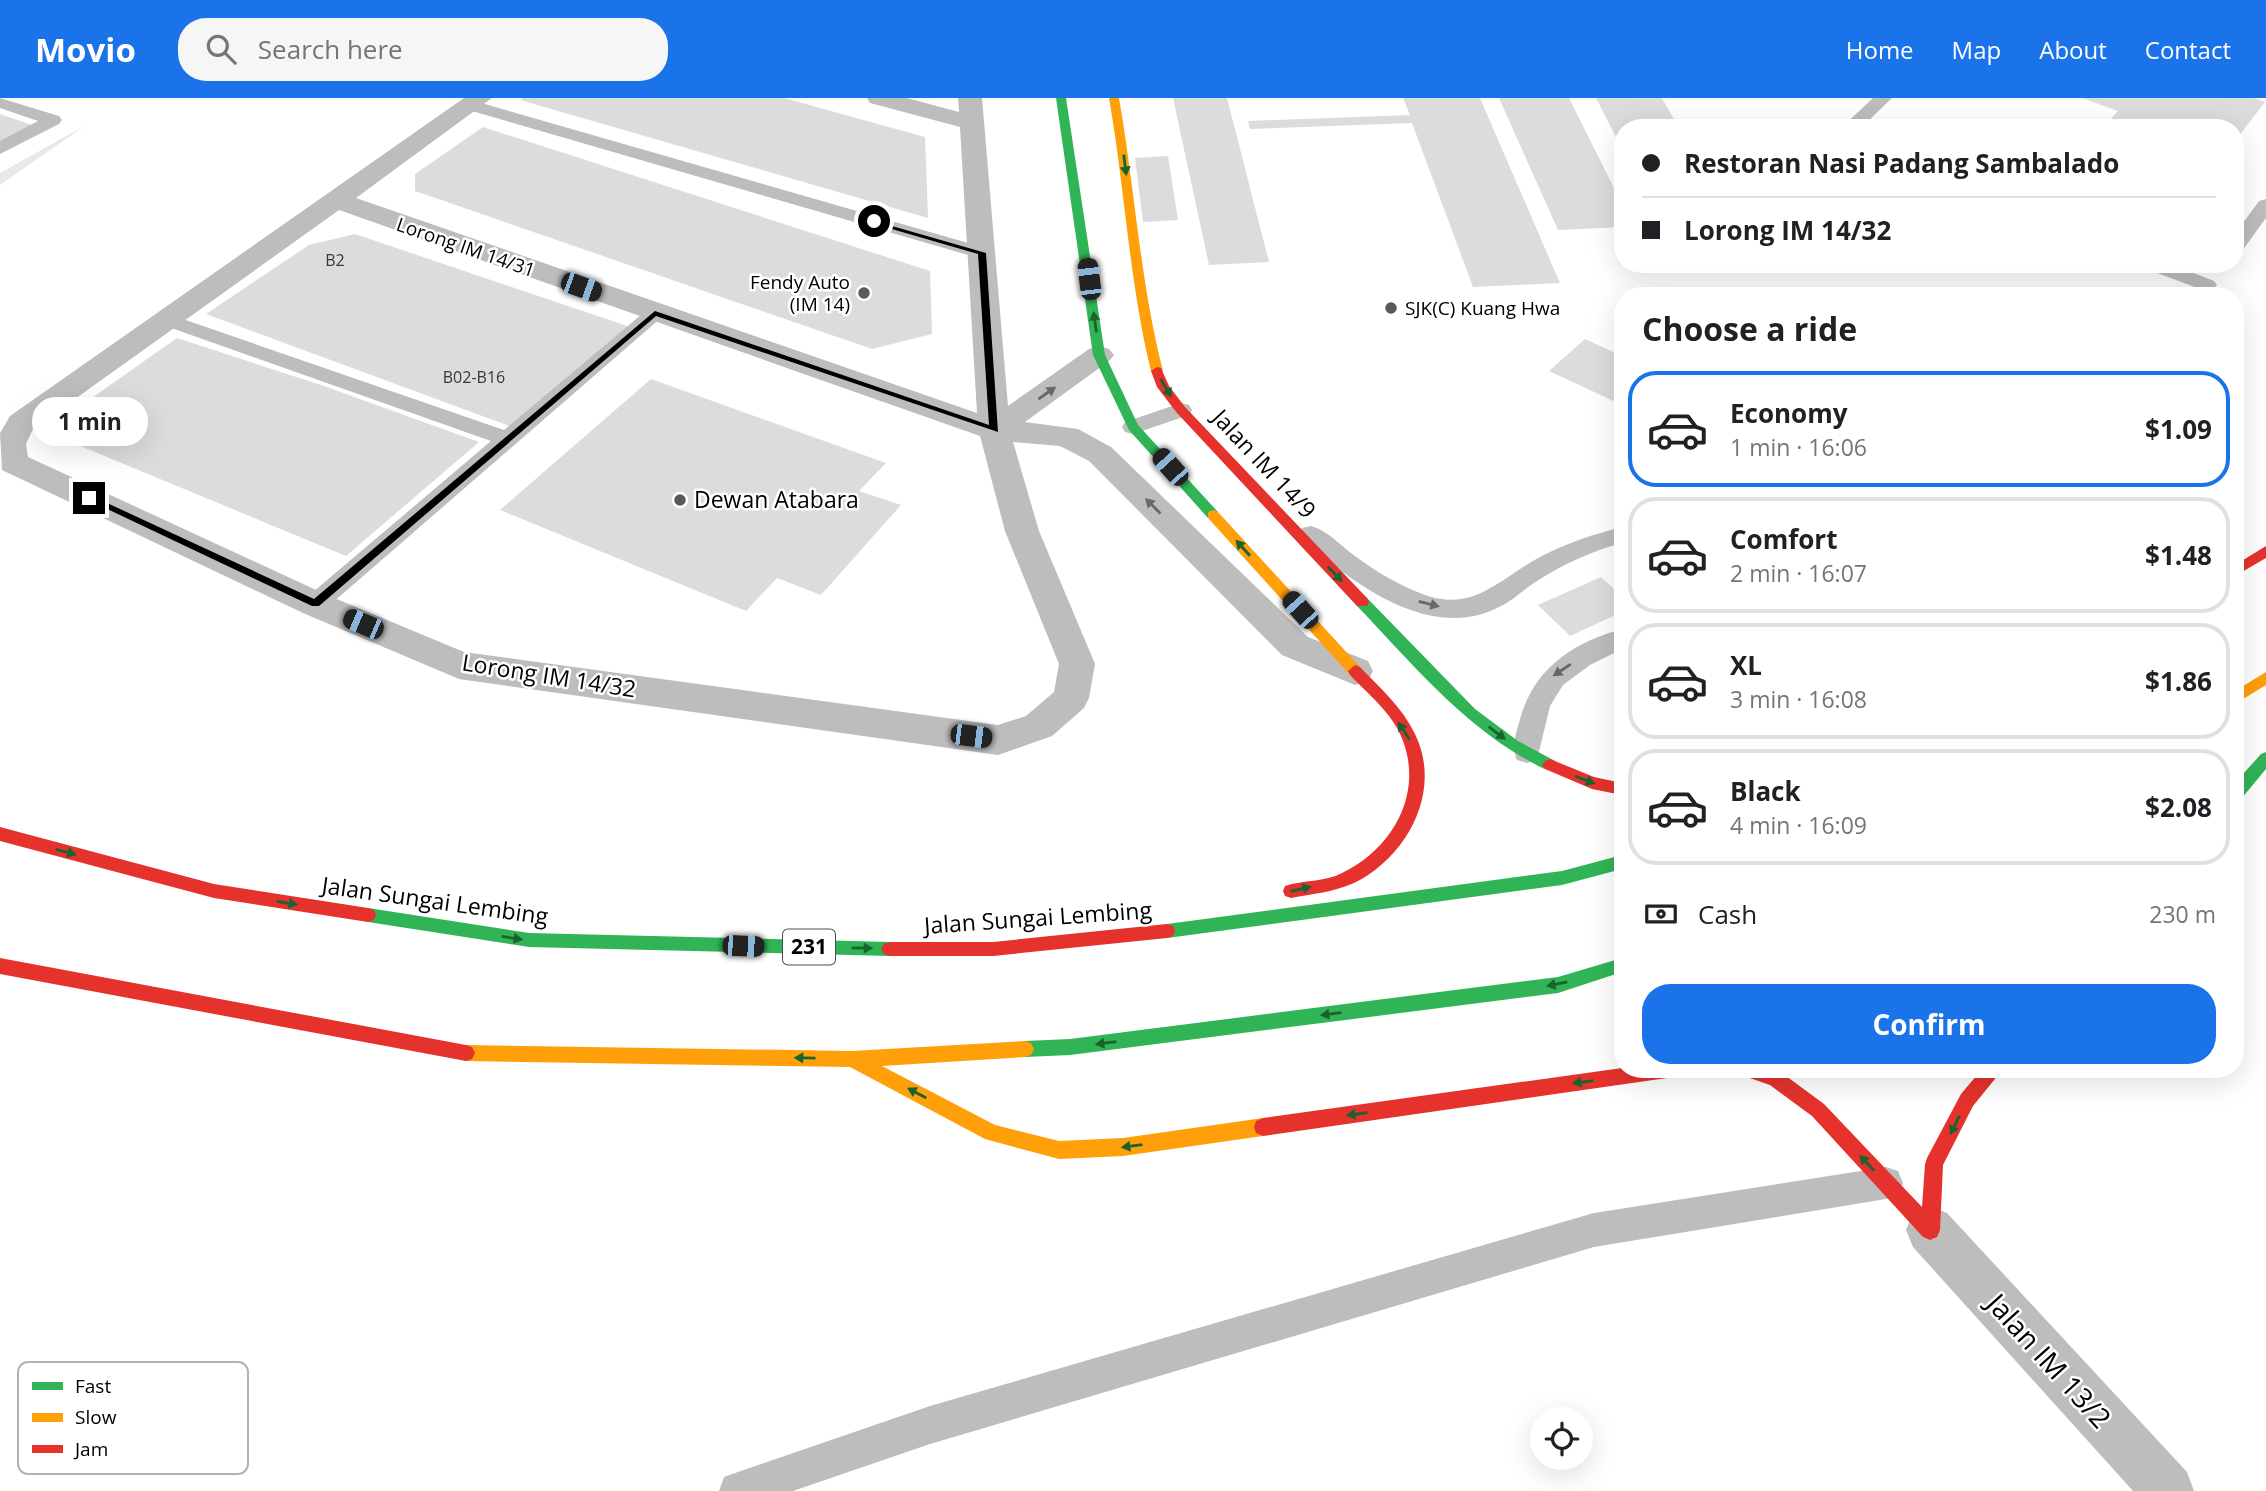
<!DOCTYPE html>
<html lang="en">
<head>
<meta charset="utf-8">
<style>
	body { margin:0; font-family:"Open Sans",sans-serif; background:#f6f6f6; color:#202124; height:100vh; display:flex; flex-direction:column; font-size:26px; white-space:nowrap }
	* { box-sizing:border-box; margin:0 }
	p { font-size:23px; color:#757577 }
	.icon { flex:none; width:38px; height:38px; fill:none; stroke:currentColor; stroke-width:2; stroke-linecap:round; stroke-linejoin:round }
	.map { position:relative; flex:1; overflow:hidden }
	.side { position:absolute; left:1614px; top:189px; width:630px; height:791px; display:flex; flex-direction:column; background:#fff; border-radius:28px; box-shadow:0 7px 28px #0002 }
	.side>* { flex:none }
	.guide { position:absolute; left:1614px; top:21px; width:630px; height:154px; border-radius:28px; box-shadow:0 7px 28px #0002; display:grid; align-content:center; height:154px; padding:0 28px; background:#fff }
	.controls { position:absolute; left:1530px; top:1309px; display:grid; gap:14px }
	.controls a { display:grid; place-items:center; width:63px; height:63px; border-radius:50%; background:#fff; box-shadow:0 7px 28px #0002; font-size:35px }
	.end { position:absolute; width:32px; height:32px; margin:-16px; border:9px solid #000; background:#fff; box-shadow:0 0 0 4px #fff }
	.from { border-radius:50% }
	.bubble { position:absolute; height:49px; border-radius:24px; background:#fff; box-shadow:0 7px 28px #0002; font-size:23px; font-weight:700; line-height:49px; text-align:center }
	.car { position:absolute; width:21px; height:42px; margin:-21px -10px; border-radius:9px; box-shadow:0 0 5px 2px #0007; background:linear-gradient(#222 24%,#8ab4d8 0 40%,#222 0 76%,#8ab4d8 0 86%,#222 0) }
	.guide b { display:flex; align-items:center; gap:24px; height:66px; font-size:26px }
	.guide b+b { border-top:2px solid #e0e0e0 }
	.guide i { width:18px; height:18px; background:#202124 }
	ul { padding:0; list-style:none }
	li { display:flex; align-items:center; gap:21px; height:116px; margin:0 14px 10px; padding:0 14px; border:4px solid #e0e0e0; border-radius:28px }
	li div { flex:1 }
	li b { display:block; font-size:26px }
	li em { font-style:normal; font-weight:700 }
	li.active { border-color:#1a73e8 }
	li>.icon { width:63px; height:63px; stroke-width:1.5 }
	h2 { padding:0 28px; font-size:32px; line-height:84px }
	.pay { display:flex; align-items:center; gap:18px; height:77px; padding:0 28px; font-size:26px }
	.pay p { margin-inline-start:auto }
	.cta { display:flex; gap:14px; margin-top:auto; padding:14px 28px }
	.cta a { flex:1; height:80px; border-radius:28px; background:#1a73e8; color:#fff; font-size:28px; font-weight:700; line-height:80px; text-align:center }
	header { display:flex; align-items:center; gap:42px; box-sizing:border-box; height:98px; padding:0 35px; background:#1a73e8; color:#fff }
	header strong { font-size:33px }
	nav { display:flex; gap:38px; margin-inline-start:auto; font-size:24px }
	.search { width:490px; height:63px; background:#f6f6f6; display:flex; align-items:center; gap:18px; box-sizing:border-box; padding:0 24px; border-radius:28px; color:#757577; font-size:26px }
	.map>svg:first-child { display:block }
</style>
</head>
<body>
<header>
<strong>Movio</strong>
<div class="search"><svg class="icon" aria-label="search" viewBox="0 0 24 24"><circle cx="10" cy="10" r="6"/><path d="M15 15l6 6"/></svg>Search here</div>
<nav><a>Home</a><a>Map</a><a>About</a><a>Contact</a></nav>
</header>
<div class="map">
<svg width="2266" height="1393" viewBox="0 0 2266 1393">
	<rect width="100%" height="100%" fill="#fff"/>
	<path fill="#e8e8e8" d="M86,27l-86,60v-12z"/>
	<path fill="#dcdcdc" d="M523,0h261l141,39 3,81 -408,-118z
		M1173,0h54l42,164 -60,3z
		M1403,0h77l80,185 -87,4 -61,-164 -162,6 -2,-8 162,-6z
		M1499,0h70l53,106v23l-64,3z
		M1596,0h66l17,30h-57v21z
		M2082,0h172l11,4 -30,39v-13h-132l15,-17z
		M0,16l32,11 -32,17z
		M483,29l447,144 2,63 -60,15 -457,-158v-17z
		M1168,58l10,64 -35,2 -8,-64z
		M355,136l275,93 -118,100 -306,-113 103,-69z
		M177,240l144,47 158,57 -133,114 -285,-118 8,-24z
		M1585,241l37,17v49l-73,-34z
		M651,281l235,84 -27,28 42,14 -80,90 -44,-17 -31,33 -246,-101z
		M1601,479l21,19v16l-52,24 -32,-31z"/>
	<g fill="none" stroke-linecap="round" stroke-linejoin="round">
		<path fill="#bdbdbd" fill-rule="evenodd" d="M0,0l59,18 3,4 -3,4 -59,30v-13l38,-20 -38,-13z
			M1873,0h19l-31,30h-20z
			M471,2l518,149 3,4 -3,4h-14l-510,-148 -3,-4z
			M2000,22l14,4 3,4h-34l3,-4z
			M2266,101v19l-24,33 -7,2v-19l24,-33z
			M2141,166h29l44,17 3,4 -3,4h-14l-56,-21z
			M655,209l7,2 3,4 -3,4 -338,293 -9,3 -9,-3 -4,-6 4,-6 185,-157 -331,-117 -3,-4 3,-4h14l330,114 144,-121z
			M1181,305l8,2 3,5 -3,5 -56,19 -8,-2 -3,-5 3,-5z
			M1311,428c16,4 30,20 44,30 20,15 42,28 65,37 53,22 79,-15 122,-37 25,-13 52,-22 80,-29v16c-30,8 -61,22 -88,40 -12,8 -22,18 -35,24 -70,36 -145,-24 -197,-67l-3,-6 3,-6z
			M1622,531v20l-32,16 -27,20 -13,21 -13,54 -10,3 -10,-3c-5,-11 -2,-25 2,-37 13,-53 52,-80 103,-94z
			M1886,1069l12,4 5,12 -5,12 -12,4 -292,48 -664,197 -137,47h-74l5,-14 14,-5 192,-66 664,-193z"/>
		<path fill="#bdbdbd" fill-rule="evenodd" d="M464,0h28l-136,100 621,215 -17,-286 -90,-24 -3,-5h40l52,14 -1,-14h24l26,308 81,-57 10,-3 10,3 5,6 -5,6 -84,61 53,7 33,18 197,190 60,24 5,10 -5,10 -13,4 -73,-30 -193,-194 -29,-15 -47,-4 26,89 56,133 -6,34 -5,10 -32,28 -54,19 -539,-76 -156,-66 -301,-143 -2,-37 10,-17zM339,112l641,226 25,95 54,133 -5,28 -28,24 -28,9 -534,-73 -137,-57 -299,-138 -2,-13 7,-15z
			M1930,1108l17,7 240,259 7,19h-61l-220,-244 -7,-17 7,-17z"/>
		<path fill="#30b455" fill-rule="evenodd" d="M1056,0h10l39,257 33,70 80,87v6h-10l-79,-88 -36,-75z
			M1362,499l5,1 108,111 43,32 37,20 3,4 -3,4c-9,3 -16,-3 -24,-7 -70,-38 -120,-100 -174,-156l-2,-4 2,-4z
			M2266,654v17l-25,30 -6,1v-17l26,-29z
			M1622,757v14l-60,16 -395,53 -6,-2 -2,-5 2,-5 6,-2 395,-53z
			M368,810l161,25 361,9 6,2 3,5 -3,5 -6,2 -361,-9 -161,-25 -6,-2 -2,-5 2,-5z
			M1622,860v14l-64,21 -488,62 -45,2 -6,-2 -3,-6 3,-6 6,-2 45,-2 488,-62z"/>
		<path fill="#ff9f0a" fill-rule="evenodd" d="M1109,0h10c16,91 21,184 44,273l-6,4 -6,-4c-22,-90 -26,-182 -42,-273z
			M1213,412l5,2 142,155 2,4 -2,4h-10l-142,-157v-6z
			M2266,574v13l-31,19v-13z
			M1025,943l6,2 3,6 -3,6 -6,2 -143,9 113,59 64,16 64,-3 140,-20 7,3 2,6 -2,6 -7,3 -140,20 -64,3 -74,-20 -135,-72 -384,-6 -6,-2 -3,-6 3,-6 6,-2 386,6z"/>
		<path fill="#e5322d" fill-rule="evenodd" d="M1157,269l4,1 8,18 16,21 182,191 2,4 -2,4h-10l-180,-193 -20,-26 -6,-16z
			M2266,448v12l-31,18v-11z
			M1355,567l5,2c20,21 42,40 55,67 28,57 -8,123 -61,149 -20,9 -42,11 -63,15l-6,-2 -2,-5 2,-5c18,-6 40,-4 57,-13 52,-25 83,-82 59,-137 -10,-24 -34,-43 -51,-61l-2,-4z
			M1550,661l44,18 28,6v12l-30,-6 -47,-20 -3,-4 3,-4z
			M0,729l214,57 154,24 6,2 2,5 -2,5 -6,2 -154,-24 -214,-57z
			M1167,826l6,2 2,5 -2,5 -6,2 -174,18h-103l-6,-2 -3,-5 3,-5 6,-2h103z
			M0,860l466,87 6,2 3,6 -3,6 -6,2 -466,-87z
			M1622,970l61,1 -3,6 -6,2 -411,59 -7,-3 -2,-6 2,-6 7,-3z
			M1738,971h34l10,4 42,31 98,103 3,-43 2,-6 34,-64 21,-25h21l-30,37 -30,59 -3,65 -3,7 -7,3 -7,-3 -111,-121 -42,-31 -29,-10z"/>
	</g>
	<defs><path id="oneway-solid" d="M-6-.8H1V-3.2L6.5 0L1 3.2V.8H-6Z" transform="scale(1.75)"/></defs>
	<g fill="#1a632f">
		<use href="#oneway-solid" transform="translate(1125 67) rotate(83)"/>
		<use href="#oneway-solid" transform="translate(1095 224) rotate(-98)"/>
		<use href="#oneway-solid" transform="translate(1166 290) rotate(60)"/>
		<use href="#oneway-solid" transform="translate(1243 450) rotate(-132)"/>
		<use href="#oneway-solid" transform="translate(1335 476) rotate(46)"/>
		<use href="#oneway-solid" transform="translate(1404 633) rotate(-123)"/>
		<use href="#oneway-solid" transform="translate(1497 635) rotate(37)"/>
		<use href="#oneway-solid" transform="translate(1585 682) rotate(21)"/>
		<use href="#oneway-solid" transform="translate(66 754) rotate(15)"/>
		<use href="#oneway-solid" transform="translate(1301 791) rotate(-13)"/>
		<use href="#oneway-solid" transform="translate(287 805) rotate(9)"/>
		<use href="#oneway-solid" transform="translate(512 840) rotate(9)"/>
		<use href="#oneway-solid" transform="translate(862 850) rotate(1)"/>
		<use href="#oneway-solid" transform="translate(1557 886) rotate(168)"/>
		<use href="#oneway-solid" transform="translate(1331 916) rotate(173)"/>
		<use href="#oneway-solid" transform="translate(1106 945) rotate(173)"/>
		<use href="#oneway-solid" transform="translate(805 960) rotate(-179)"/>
		<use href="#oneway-solid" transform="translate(1583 984) rotate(172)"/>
		<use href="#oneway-solid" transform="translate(917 995) rotate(-152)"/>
		<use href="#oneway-solid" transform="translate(1357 1016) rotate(172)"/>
		<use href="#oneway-solid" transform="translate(1955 1027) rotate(116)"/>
		<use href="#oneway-solid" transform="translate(1132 1048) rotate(173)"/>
		<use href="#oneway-solid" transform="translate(1867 1065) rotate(-133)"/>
	</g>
	<g fill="#686868">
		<use href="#oneway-solid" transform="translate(1047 295) rotate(-35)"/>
		<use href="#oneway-solid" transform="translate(1153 408) rotate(-135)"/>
		<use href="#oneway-solid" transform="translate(1429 506) rotate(14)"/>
		<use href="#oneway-solid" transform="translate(1562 572) rotate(146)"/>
	</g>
	<path fill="#000" d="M871,122l115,33 12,179 -342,-116 -337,290h-7l-228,-108 8,-2 222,103 341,-288 334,114 -11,-171 -107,-31z"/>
	<g fill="#595959" stroke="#fff" stroke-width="2.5">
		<circle cx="864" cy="195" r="7"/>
		<circle cx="1391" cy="210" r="7"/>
		<circle cx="680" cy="402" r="7"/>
	</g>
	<g text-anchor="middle" stroke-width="5" stroke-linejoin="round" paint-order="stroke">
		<g font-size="16" fill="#373737">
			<text x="335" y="168">B2</text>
			<text x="474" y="285">B02-B16</text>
		</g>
		<g font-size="19" fill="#000" stroke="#fff">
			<text transform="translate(466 149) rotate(19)" y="7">Lorong IM 14/31</text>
		</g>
		<g font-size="19" fill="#000" stroke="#fff" text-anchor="end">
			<text x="850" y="191">Fendy Auto<tspan x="850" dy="22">(IM 14)</tspan></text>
			<text x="1405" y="217" text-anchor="start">SJK(C) Kuang Hwa</text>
		</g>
		<rect fill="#fff" stroke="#4c4c4c" stroke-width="2" x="783" y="831.5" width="52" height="35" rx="5"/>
		<g font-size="21" font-weight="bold" fill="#000">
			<text x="809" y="856">231</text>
		</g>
		<g font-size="23" fill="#000" stroke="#fff">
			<text transform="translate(1264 366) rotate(47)" y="8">Jalan IM 14/9</text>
			<text transform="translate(549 578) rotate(9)" y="8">Lorong IM 14/32</text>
			<text transform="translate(435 803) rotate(8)" y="8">Jalan Sungai Lembing</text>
			<text transform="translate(1038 820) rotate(-4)" y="8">Jalan Sungai Lembing</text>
		</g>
		<g font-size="23" fill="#000" stroke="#fff" text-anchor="start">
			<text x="694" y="410">Dewan Atabara</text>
		</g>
		<g font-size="28" fill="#000" stroke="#fff">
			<text transform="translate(2049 1263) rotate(48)" y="10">Jalan IM 13/2</text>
		</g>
	</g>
	<rect x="18" y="1264" width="230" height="112" rx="10" fill="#fff" stroke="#b2b2b2" stroke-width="2"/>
	<rect x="32" y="1284" width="31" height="8" fill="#30b455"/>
	<rect x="32" y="1315" width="31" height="9" fill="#ff9f0a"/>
	<rect x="32" y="1347" width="31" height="8" fill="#e5322d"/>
	<g font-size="19" fill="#000">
		<text x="75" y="1295">Fast</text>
		<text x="75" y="1326">Slow</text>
		<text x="75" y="1358">Jam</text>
	</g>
</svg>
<div class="controls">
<a><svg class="icon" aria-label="locate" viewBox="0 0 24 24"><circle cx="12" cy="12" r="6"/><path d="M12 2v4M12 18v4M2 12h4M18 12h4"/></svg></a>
</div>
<i class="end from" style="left:874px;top:123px"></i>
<i class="end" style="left:89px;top:400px"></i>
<div class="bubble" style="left:32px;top:299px;width:116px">1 min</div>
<i class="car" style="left:1089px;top:181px;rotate:353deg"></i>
<i class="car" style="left:581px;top:189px;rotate:110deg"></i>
<i class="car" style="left:1170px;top:369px;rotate:318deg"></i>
<i class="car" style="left:1300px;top:512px;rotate:318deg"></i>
<i class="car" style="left:363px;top:526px;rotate:293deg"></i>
<i class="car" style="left:971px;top:638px;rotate:97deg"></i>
<i class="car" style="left:743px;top:848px;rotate:92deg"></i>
<div class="guide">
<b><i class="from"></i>Restoran Nasi Padang Sambalado</b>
<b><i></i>Lorong IM 14/32</b>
</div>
<section class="side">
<h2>Choose a ride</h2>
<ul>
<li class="active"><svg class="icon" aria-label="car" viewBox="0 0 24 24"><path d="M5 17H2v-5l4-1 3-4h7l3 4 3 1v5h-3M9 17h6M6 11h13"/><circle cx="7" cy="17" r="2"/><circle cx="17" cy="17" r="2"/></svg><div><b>Economy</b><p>1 min · 16:06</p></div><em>$1.09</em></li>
<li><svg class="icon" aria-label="car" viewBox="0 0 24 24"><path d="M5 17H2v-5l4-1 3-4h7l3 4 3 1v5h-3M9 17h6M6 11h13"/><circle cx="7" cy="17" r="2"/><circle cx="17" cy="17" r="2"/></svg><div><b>Comfort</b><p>2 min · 16:07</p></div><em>$1.48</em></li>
<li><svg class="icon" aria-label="car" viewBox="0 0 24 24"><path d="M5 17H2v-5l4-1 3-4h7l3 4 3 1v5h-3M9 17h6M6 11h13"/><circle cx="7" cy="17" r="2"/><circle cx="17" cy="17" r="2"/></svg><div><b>XL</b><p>3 min · 16:08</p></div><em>$1.86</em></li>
<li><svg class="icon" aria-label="car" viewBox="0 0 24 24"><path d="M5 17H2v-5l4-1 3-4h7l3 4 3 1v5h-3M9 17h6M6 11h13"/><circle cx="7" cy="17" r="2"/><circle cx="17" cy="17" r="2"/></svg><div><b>Black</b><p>4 min · 16:09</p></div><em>$2.08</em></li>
</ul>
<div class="pay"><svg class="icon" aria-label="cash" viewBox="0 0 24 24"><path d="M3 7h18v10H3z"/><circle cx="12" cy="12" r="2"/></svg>Cash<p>230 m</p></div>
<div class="cta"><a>Confirm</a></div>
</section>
</div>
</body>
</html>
